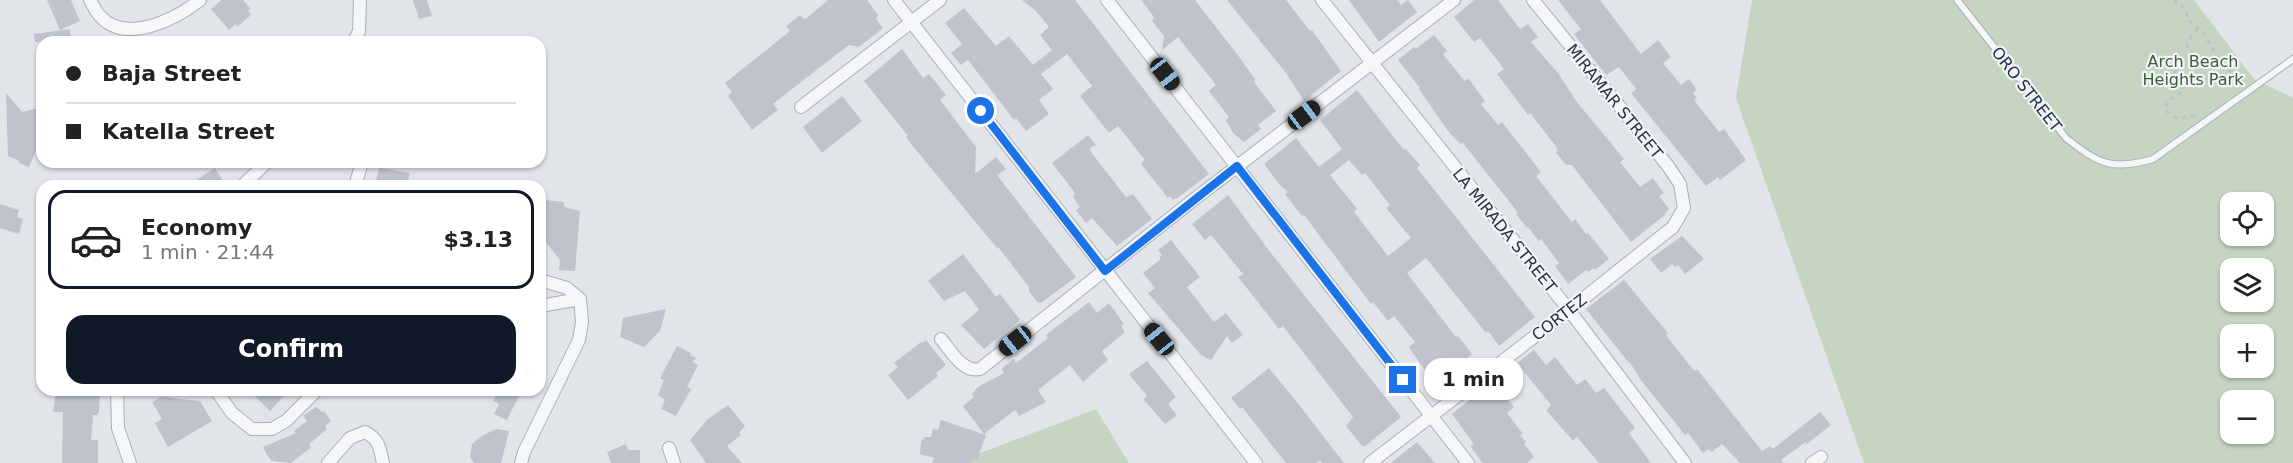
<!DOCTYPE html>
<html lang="en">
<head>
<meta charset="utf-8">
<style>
	body { margin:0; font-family:"DejaVu Sans",sans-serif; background:#f2f2f2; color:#222; height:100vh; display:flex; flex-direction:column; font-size:22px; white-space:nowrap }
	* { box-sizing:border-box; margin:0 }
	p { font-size:20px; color:#767676 }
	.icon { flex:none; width:33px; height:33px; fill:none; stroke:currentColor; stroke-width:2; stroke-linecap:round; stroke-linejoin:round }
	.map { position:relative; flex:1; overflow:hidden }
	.panel { position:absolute; left:36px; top:180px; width:510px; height:216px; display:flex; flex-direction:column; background:#fff; border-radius:18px; box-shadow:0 2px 4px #0004 }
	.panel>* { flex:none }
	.guide { position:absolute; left:36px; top:36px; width:510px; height:132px; border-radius:18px; box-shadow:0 2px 4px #0004; display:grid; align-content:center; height:132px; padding:0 30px; background:#fff }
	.controls { position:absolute; left:2220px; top:192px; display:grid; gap:12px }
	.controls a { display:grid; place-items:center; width:54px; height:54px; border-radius:12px; background:#fff; box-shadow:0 2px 4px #0004; font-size:30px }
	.end { position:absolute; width:27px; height:27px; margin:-14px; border:8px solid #1a73e8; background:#fff; box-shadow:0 0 0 3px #fff }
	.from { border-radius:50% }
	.bubble { position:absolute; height:42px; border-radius:18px; background:#fff; box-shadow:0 2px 4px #0004; font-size:20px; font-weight:600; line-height:42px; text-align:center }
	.car { position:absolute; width:18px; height:36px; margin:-18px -9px; border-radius:8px; box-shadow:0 0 4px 2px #0007; background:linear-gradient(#222 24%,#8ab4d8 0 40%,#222 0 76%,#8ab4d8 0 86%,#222 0) }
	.guide b { display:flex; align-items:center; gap:21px; height:57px; font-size:22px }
	.guide b+b { border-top:2px solid #e0e0e0 }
	.guide i { width:15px; height:15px; background:#222 }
	ul { padding:10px 0 0; list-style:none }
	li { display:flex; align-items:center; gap:18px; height:99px; margin:0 12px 9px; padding:0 18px; border:3px solid transparent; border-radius:18px }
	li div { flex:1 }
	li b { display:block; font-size:22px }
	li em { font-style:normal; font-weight:600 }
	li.active { border-color:#111827 }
	li>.icon { width:54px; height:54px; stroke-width:1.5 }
	.cta { display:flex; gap:12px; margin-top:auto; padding:12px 30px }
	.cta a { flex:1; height:69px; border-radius:18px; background:#111827; color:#fff; font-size:24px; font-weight:600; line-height:69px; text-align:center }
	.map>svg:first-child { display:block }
</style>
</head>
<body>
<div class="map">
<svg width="2293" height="463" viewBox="0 0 2293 463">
	<rect width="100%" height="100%" fill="#e1e5ea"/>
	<path fill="#c6d5c2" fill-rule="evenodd" d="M1752,0h442l60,79 39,19v365h-429l-128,-365zM2230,202h34v34h-34zM2230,268h34v34h-34zM2230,334h34v34h-34zM2230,400h34v34h-34z
		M1096,409l33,54h-175z"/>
	<path fill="#bec3ce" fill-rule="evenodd" d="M47,0h24l9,21 -20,9z
		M221,0h22l7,8 -2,3 3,4 -13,11 -2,-2 -7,6 -18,-21z
		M413,0h14l5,16 -13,3z
		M828,0h39l11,15 -2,4 7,9 -24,19 -10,-2 -30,23 -46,36 5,6 -26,20 -24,-34 4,-4 -7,-9 65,-52 -4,-5 14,-11 4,4 3,-1z
		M1022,0h53l134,174 -33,25 -1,-1 -2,2 -3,-4 -2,2 -27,-34 4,-4 -27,-34 -9,7 -29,-37 12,-10 -25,-32 -26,20 12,15 -14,11 10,14 -23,17 -10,-13 -2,2 -46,-60 -7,5 -10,-12 11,-9 -17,-21 19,-15 32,38 13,-10 24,29 19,-15 -12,-15 9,-8 -13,-16z
		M1141,0h54l45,58 15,21 -1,3 22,29 -18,14 3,4 -17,13 -11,-9 -7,-13 3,-3 -20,-26 7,-6 -38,-48 -16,13 2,-14 -12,-15 2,-4z
		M1227,0h59l24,31 2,-1 29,41 -37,30 -18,-28z
		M1349,0h48l4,5 7,-5 9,12 -38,30z
		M1474,0h24l22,29 8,-5 10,13 -7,5 27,31 19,29 47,57 -4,3 20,25 13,-9 11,15 -5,3 10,13 -4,4 1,1 -35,28 -59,-77h-6l-10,-13 2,-1 -3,-6 -25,-32 -2,2 -31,-41 7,-5 -24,-31 -6,4 -20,-25z
		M1558,0h42l41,54 17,-14 13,17 -8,6 18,22 8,-6 8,11 -4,3 4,5 -3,2 25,32 5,-3 22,31 -26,20 -2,-3 -12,9 -75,-93 5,-4 -17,-22 -13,8 -32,-41 7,-5z
		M70,29l1,13h-36l-1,-8z
		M1434,35l13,16 -4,3 20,25 2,2 3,-3 17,23 -4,3 17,21 4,-3 39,50 -5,4 36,46 3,-3 11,15 2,-1 21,26 -14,11 -1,-2 -6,4 -2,-2 -18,14 -13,-18 4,-3 -18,-24 -2,2 -11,-14 -1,1 -11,-14 2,-1 -6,-8 -49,-62 -3,1 -12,-13 -29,-42 1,-1 -22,-28 16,-13 2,2z
		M902,49l21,29 6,-4 17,21 -6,5 36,47 -1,27 21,-17 10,12 -9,6 79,102 -35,26 -4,-1 -8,-11v-4l-31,-40 -1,1 -86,-104 -5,-7 2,-1 -44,-55z
		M1357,90l47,60 2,-1 14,16 -3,3 118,149 -36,29 -11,-15 -2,2 -60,-75 -19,15 49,64 2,-1 14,18 -7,6 2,4 -7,6 2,1 -20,15 -6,-8 -4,3 -23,-34 6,-5 -21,-26 -6,5 -15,-19 -2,2 -67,-89 -2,1 -17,-22 3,-2 -9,-8 -15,-20 32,-26 23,29 23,-18 -22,-29zM1349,160l13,15 3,-2 25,32 -4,3 25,30 -23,18 -34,-44 3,-3 -27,-34z
		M6,93l16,19 20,-5v30l-13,30 -10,-4 -1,-3 -10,-4z
		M842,96l20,25 -40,32 -19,-26z
		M1088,135l8,10 -6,3 1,4 35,45 7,-3 19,25 -35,27 -25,-28 -6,5 -10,-13 4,-3 -7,-10 2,-4 -23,-30z
		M215,168l11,18h-39z
		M379,168l31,5 -3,13h-32z
		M1228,195l39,53 134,169 -36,29h-3l-16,-20 7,-9 -70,-91 -4,3 -41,-52 5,-3 -32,-39 -6,5 -13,-16z
		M545,200l19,2v5l16,4 -5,60 -16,-1 1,-10 -16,-20 1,-6h-3v-3z
		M0,204l19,6 -2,7 6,2 -4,15 -19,-6z
		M1682,236l22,23 -19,15 -7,-9 -3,2 -3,-3 -11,9 -11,-14z
		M1171,240l29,37 -13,10 27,35 12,-9 17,22 -11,8 -5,-7 -16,24 -10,-5 -53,-62 7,-5 -12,-15 18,-14 -2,-2 3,-2 -4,-5z
		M963,254l33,43 4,-3 20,26 -36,29 -23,-24 18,-15 -14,-19 -21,10 -16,-20z
		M1624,280l44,53 -2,2 24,31 5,5 2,-2 65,82 8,-5 3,3 47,-37 11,13 -24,19 -1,-2 -25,18 3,3h-44l-18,-19 -10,8 -3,-3 -6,4 -15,-20 -3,2 -45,-56 -10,-17 -1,1 -43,-54z
		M1089,302l8,11 12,-10 15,21 -3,2 4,6 -23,19 6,9 -25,22 -13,-17 -32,25 8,12 -27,14 -4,-6 -31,24 -21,-28 11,-9 -2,-3 6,-7 26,-14 -2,-5 12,-9 2,4 32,-25 -2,-3z
		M666,309l-6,22 -16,16 -24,-10 3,-19z
		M926,340l20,25 -10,8 2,3 -30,24 -20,-25 10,-8 -4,-4 27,-21 1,1z
		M677,346l14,7 -1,2 6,3 -3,4 5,3 -11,22 4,2 -15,27 -15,-7 4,-9 -7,-5 6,-15 -4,-2z
		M1534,350l12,15 9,-8 22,28 8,-6 11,14 8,-5 31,40 -6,5 22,30h-52l-22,-26 -4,4 -27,-31 5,-5 -34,-42z
		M1147,361l29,36 -8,7 9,11 -12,9 -22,-25 4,-3 -18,-22z
		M1269,368l31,38 44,57h-22l-2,-3 -4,3h-30l-44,-56 -2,2 -9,-11z
		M1493,381l21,26 -7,6 16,21 -3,1 6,7 -2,2 10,13 -7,6h-44l-13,-17 4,-2 -22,-30z
		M58,390h42l-1,22 -2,3h-4l-2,25h7v23h-36l1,-51h-10l3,-19z
		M249,390h40l-19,21z
		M498,390h24l-15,30 -13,-6 5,-10 -6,-3z
		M161,397l39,4 12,20 -44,26 -13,-24 7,-4 -10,-17z
		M728,405l17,21 -6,7 2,2 -14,11 15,17h-36l-16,-23 18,-21z
		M316,407l6,5 2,-1 7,10 -6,5 2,3 -18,15 2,3 -2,2 -18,14 -19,-2 -5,-6 -4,-8 33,-14 -2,-2 13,-10 -4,-5z
		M941,420l45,15 -9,25 -4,-1 -2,4h-39l2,-5 -14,-4 1,-12 4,-5h6l2,-8 5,1z
		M496,429l13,2 -8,32h-27l-4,-6 2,-13 8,-7z
		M1417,442l18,21h-44z
		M626,444l2,6h12v13h-29l-4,-11z"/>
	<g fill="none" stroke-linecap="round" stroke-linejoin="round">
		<defs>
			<path id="lane" d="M1957,0l109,138c33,26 46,33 87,21l140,-100"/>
			<path id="street" d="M90,0c3,5 6,12 10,16 26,29 76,3 100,-16
				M894,0l362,463
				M1107,0l361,463
				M1322,0l247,310 116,153
				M354,42l5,-11 1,-31
				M801,107l139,-107
				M242,186l25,-24
				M355,186l7,-24
				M540,280l27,8 13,11
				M540,306l40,-7
				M941,339c10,12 22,34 39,30l212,-168 262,-201
				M117,390l1,38 12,35
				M216,390l16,23 20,16h20l14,-8 31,-31
				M669,448l5,15
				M328,463l22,-25 15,-6c14,7 15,16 18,31
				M521,463l3,-11 55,-112 3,-18 -2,-23
				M1370,463l199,-153 104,-83 11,-19 -4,-24 -12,-18 -135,-166
				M1812,463l9,-6"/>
		</defs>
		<use href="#lane" stroke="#aaafb8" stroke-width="8"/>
		<use href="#street" stroke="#aaafb8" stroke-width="14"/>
		<path stroke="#bfc3c9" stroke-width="3" stroke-dasharray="4.5 4.5" stroke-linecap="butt" d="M2174,0l12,10 2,10 15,12 14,24 13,15 9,14
			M2195,115c-13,4 -21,6 -30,-6l3,-8 16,-11 -10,-16 1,-3 7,-5 14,-1v-5l-9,-14 4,-10 7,-7"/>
		<use href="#lane" stroke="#f4f6f8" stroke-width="6"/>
		<use href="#street" stroke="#f4f6f8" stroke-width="12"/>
	</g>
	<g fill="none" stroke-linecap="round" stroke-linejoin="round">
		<path stroke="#1a73e8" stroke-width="8" d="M981,111l124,160 132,-105 166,214"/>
	</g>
	<g text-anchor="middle" stroke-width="4.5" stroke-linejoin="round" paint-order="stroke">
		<g font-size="16" fill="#3c6035" stroke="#f1f4f8">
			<text x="2193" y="67">Arch Beach<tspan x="2193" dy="18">Heights Park</tspan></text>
		</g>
		<g font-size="16" fill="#283243" stroke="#f1f4f8">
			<text transform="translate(2027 89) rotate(52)" y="6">ORO STREET</text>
			<text transform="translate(1615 101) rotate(51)" y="6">MIRAMAR STREET</text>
			<text transform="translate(1505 230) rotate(51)" y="6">LA MIRADA STREET</text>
			<text transform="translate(1559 317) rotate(-38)" y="6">CORTEZ</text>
		</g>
	</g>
</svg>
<div class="controls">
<a><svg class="icon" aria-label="locate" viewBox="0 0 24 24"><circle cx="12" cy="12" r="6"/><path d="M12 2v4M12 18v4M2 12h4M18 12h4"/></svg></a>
<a><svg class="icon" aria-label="layers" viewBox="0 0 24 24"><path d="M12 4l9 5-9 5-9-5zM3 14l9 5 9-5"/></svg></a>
<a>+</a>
<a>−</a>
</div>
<i class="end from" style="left:981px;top:111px"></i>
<i class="end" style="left:1403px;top:380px"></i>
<div class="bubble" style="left:1424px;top:358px;width:99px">1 min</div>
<i class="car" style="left:1165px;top:74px;rotate:142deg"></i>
<i class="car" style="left:1304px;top:115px;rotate:53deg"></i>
<i class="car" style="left:1159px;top:339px;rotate:321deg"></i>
<i class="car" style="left:1015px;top:341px;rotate:232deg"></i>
<div class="guide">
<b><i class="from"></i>Baja Street</b>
<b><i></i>Katella Street</b>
</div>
<section class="panel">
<ul>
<li class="active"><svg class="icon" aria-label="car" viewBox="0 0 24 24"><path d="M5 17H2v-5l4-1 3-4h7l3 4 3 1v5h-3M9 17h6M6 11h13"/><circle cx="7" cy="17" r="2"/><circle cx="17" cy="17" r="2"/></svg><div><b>Economy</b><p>1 min · 21:44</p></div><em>$3.13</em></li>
</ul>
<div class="cta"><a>Confirm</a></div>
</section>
</div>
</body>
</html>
